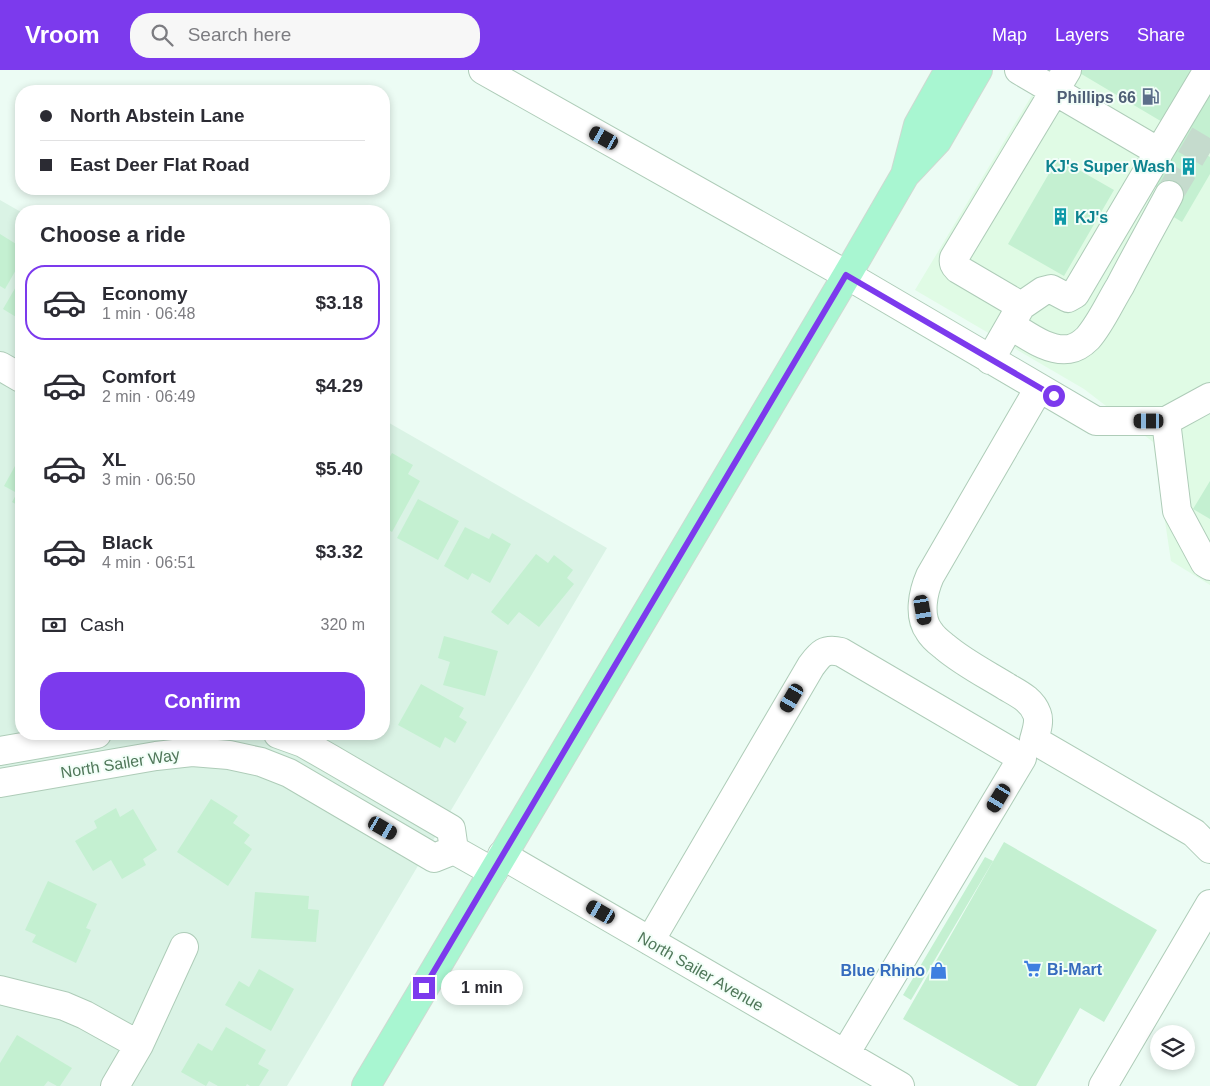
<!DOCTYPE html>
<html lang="en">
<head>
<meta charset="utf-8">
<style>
	body { margin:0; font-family:Helvetica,sans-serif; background:#f7f7f7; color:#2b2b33; height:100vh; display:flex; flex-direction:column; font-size:19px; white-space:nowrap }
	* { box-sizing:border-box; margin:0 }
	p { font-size:16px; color:#7c7c81 }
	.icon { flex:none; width:28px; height:28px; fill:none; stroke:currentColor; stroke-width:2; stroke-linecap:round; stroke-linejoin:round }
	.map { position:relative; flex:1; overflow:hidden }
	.drawer { position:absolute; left:15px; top:135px; width:375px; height:535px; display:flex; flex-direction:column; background:#fff; border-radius:20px; box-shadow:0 2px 8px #0003 }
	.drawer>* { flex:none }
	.hud { position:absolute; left:15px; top:15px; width:375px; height:110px; border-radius:20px; box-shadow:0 2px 8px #0003; display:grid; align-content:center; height:110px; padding:0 25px; background:#fff }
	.tools { position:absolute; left:1150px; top:955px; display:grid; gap:10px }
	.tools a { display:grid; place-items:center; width:45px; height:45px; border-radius:50%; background:#fff; box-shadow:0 2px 8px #0003; font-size:25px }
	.end { position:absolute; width:22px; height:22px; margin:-11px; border:6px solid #7c3aed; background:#fff; box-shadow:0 0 0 2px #fff }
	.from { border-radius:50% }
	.bubble { position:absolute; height:35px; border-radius:18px; background:#fff; box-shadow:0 2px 8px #0003; font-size:16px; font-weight:800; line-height:35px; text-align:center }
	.car { position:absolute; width:15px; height:30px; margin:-15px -8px; border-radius:6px; box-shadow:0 0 4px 1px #0007; background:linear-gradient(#222 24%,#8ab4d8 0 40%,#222 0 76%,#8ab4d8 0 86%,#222 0) }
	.hud b { display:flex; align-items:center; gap:18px; height:48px; font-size:19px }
	.hud b+b { border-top:1px solid #e1e1e2 }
	.hud i { width:12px; height:12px; background:#2b2b33 }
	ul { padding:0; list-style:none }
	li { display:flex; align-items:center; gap:15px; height:75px; margin:0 10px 8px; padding:0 15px; border:2px solid transparent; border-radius:20px }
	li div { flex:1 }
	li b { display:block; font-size:19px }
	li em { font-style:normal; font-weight:800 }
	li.current { border-color:#7c3aed }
	li>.icon { width:45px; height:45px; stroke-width:1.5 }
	h2 { padding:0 25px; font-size:22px; line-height:60px }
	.pay { display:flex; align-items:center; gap:12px; height:55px; padding:0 25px; font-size:19px }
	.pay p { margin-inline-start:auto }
	.primary-button { display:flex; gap:10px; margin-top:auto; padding:10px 25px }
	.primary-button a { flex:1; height:58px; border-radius:20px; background:#7c3aed; color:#fff; font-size:20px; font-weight:800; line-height:58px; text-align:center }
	header { display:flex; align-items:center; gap:30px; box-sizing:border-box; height:70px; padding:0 25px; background:#7c3aed; color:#fff }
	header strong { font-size:24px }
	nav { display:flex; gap:28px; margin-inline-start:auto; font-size:18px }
	.search { width:350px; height:45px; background:#f7f7f7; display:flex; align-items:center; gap:12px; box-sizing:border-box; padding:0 18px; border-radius:20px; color:#7c7c81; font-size:19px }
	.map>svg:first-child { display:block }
</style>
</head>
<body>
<header>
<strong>Vroom</strong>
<div class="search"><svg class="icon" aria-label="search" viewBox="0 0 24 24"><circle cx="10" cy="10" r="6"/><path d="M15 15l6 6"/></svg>Search here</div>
<nav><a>Map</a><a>Layers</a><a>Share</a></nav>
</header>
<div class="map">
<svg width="1210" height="1016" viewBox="0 0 1210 1016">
	<rect width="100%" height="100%" fill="#ecfcf4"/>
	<path fill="#daf3e5" d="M0,130l21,12v522h363v-314l223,128 -320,538h-287z"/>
	<path fill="#e0fbe5" d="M1047,0h163v515l-39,-24 -18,-119 -69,-53 -169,-99z"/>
	<path fill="#c4f0d1" d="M1079,0h111l4,2 -30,51 -86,-51z
		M1210,24v56l-3,5 3,2v17l-28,48 -15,-9 9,-14 -21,-13z
		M1058,88l56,32 -50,86 -56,-32z
		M0,164l21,13v14l-16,28 -5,-3z
		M21,208v42l-18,-11z
		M392,383l21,12 -5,9 12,7 -28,51 -8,-5v-67l3,2z
		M21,385v52l-9,-5 5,-9 -13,-7z
		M1210,411v38l-17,-10z
		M418,429l41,22 -21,39 -41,-22z
		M465,457l24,12 3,-6 19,11 -21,39 -18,-10 -4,7 -24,-14z
		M536,484l12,9 6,-8 19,15 -6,8 7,6 -35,43 -20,-15 -11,13 -17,-13z
		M444,566l54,15 -13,45 -42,-11 7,-23 -12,-4z
		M421,614l43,24 -5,9 8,5 -12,21 -10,-6 -5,11 -42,-23z
		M211,729l27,17 -5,7 17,12 -6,8 8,6 -24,37 -51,-34z
		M116,738l4,9 13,-8 24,41 -14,9 3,6 -24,14 -11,-19 -18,11 -18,-30 22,-13 -3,-7z
		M1004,772l153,88 -53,92 -24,-14 -44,78h-17l-116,-67z
		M985,787l8,4 -82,139 -8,-5z
		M48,811l49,23 -11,24 5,2 -15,33 -44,-21 4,-7 -11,-5z
		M255,822l54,4 -1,13 11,1 -3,32 -65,-4z
		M259,899l35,20 -23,42 -46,-26 14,-24 10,6z
		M226,957l40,23 -8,14 11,6 -10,16h-9l-3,-2 -1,2h-28l-9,-5 -3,5 -25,-14 17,-29 14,8z
		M17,965l55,33 -12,18h-3l-9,-5 -4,5h-44v-23z"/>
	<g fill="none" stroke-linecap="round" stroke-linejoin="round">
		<path stroke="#c5dbcd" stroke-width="28" stroke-dasharray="28 14" stroke-linecap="butt" d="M1169,125l41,-70"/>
		<defs>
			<path id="minor" d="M483,0l364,205 249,146h70
				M1019,0l140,82 49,-82
				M1021,236l22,-15 8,-2 17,9 7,-4 84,-142
				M1010,255c17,10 38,27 59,24 7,-1 14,-6 19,-11 13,-15 22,-36 32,-52 16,-31 33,-61 49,-91
				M990,290l31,-54 -63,-37c-4,-4 -5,-6 -4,-11l113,-188
				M0,296l21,12
				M1039,318l-109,188c-7,16 -12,40 -1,55 4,7 11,12 16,16 19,16 41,27 62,40 12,7 25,13 30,27 3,8 -1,18 -3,26l160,93 16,16
				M1210,327l-44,24 11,90 28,52 5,3
				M278,664l25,9 28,16 120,70 3,21
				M0,681l97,-17
				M0,713l156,-27 36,-4 37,3 32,7 28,11 145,85 20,-8
				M454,780l39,22
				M502,785l398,231
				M650,871l161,-275c9,-12 13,-18 30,-14l181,106 -177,296
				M0,920l64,16 21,9 54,30
				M115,1016l24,-41 45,-98
				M1103,1016l107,-182"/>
			<path id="major" d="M906,101l12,-46 31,-55
				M366,1016l481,-811 58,-100 32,-34 41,-71"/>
		</defs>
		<use href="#minor" stroke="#aeccb8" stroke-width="30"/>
		<use href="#major" stroke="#ced9d1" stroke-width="30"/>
		<use href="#minor" stroke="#fff" stroke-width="28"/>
		<use href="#major" stroke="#a8f6d1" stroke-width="28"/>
	</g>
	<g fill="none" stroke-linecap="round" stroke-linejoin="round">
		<path stroke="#7c3aed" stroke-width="6" d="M424,918l422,-713 208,121"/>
	</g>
	<defs>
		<symbol id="fuel-bare" viewBox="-9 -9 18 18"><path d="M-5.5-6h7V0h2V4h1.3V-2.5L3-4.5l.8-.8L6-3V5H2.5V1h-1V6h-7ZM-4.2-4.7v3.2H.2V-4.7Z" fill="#5c6f8a" stroke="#f2fef8" stroke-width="2.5" paint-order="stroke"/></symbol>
		<symbol id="building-bare" viewBox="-9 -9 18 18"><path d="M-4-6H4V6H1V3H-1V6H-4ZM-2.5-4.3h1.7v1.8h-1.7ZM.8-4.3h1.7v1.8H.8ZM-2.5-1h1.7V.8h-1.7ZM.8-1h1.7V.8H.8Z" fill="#0f9aa8" stroke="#f2fef8" stroke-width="2.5" paint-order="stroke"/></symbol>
		<symbol id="supermarket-bare" viewBox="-9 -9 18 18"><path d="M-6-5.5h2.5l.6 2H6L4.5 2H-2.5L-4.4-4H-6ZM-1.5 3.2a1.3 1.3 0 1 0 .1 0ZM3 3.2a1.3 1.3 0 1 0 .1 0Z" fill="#3f7fe0" stroke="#f2fef8" stroke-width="2.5" paint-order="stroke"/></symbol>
		<symbol id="shop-bare" viewBox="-9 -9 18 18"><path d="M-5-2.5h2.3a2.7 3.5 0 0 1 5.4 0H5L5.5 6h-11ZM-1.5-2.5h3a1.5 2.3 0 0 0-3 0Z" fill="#3f7fe0" stroke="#f2fef8" stroke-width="2.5" paint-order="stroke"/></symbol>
	</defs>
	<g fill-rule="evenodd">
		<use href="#fuel-bare" x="1138" y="14" width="25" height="25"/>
		<use href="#building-bare" x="1176" y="84" width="25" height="25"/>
		<use href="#building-bare" x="1048" y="134" width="25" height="25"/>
		<use href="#supermarket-bare" x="1020" y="886" width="25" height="25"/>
		<use href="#shop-bare" x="926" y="888" width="25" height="25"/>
	</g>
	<g text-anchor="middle" stroke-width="4" stroke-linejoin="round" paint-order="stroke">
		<g font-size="16" font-weight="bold" fill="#4e5e75" stroke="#f2fef8" text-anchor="end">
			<text x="1136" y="33">Phillips 66</text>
		</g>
		<g font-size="16" font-weight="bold" fill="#0d838f" stroke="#f2fef8" text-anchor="end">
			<text x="1175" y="102">KJ's Super Wash</text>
			<text x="1075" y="153" text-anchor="start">KJ's</text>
		</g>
		<g font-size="16" fill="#4f7759" stroke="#f2fef8">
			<text transform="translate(120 693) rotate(-9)" y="6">North Sailer Way</text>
			<text transform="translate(701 901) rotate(30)" y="6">North Sailer Avenue</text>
		</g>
		<g font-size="16" font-weight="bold" fill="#366cbe" stroke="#f2fef8" text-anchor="start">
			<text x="1047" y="905">Bi-Mart</text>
			<text x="925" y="906" text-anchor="end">Blue Rhino</text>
		</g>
	</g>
</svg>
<div class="tools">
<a><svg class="icon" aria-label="layers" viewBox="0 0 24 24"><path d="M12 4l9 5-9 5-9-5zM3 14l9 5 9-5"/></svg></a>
</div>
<i class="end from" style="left:1054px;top:326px"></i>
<i class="end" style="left:424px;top:918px"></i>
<div class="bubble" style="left:441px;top:900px;width:82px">1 min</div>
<i class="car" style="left:604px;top:68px;rotate:299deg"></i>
<i class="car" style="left:1149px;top:351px;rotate:270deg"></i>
<i class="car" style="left:923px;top:540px;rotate:170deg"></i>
<i class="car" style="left:792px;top:628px;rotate:210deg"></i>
<i class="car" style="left:999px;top:728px;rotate:211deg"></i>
<i class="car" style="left:383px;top:758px;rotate:120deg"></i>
<i class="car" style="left:601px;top:842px;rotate:300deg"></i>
<div class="hud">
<b><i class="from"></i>North Abstein Lane</b>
<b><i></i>East Deer Flat Road</b>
</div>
<section class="drawer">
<h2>Choose a ride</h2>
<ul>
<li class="current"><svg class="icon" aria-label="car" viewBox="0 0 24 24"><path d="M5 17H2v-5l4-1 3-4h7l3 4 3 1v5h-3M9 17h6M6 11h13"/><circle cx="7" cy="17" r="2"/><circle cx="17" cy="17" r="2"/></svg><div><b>Economy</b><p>1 min · 06:48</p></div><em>$3.18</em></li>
<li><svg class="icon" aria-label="car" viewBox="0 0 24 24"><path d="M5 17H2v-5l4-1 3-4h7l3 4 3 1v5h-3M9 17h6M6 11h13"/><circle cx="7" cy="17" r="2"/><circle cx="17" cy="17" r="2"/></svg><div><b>Comfort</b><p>2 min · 06:49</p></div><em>$4.29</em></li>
<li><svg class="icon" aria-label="car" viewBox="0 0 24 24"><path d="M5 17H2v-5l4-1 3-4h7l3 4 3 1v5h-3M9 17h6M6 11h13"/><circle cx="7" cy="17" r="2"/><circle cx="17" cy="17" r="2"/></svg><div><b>XL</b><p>3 min · 06:50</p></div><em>$5.40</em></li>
<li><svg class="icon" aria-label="car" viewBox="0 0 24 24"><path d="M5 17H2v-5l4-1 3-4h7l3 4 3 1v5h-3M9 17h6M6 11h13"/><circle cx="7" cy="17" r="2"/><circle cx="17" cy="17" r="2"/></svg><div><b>Black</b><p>4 min · 06:51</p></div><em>$3.32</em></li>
</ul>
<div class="pay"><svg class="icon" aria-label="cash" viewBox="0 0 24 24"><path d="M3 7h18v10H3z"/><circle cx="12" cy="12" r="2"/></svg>Cash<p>320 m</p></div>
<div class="primary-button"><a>Confirm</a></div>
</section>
</div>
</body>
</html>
